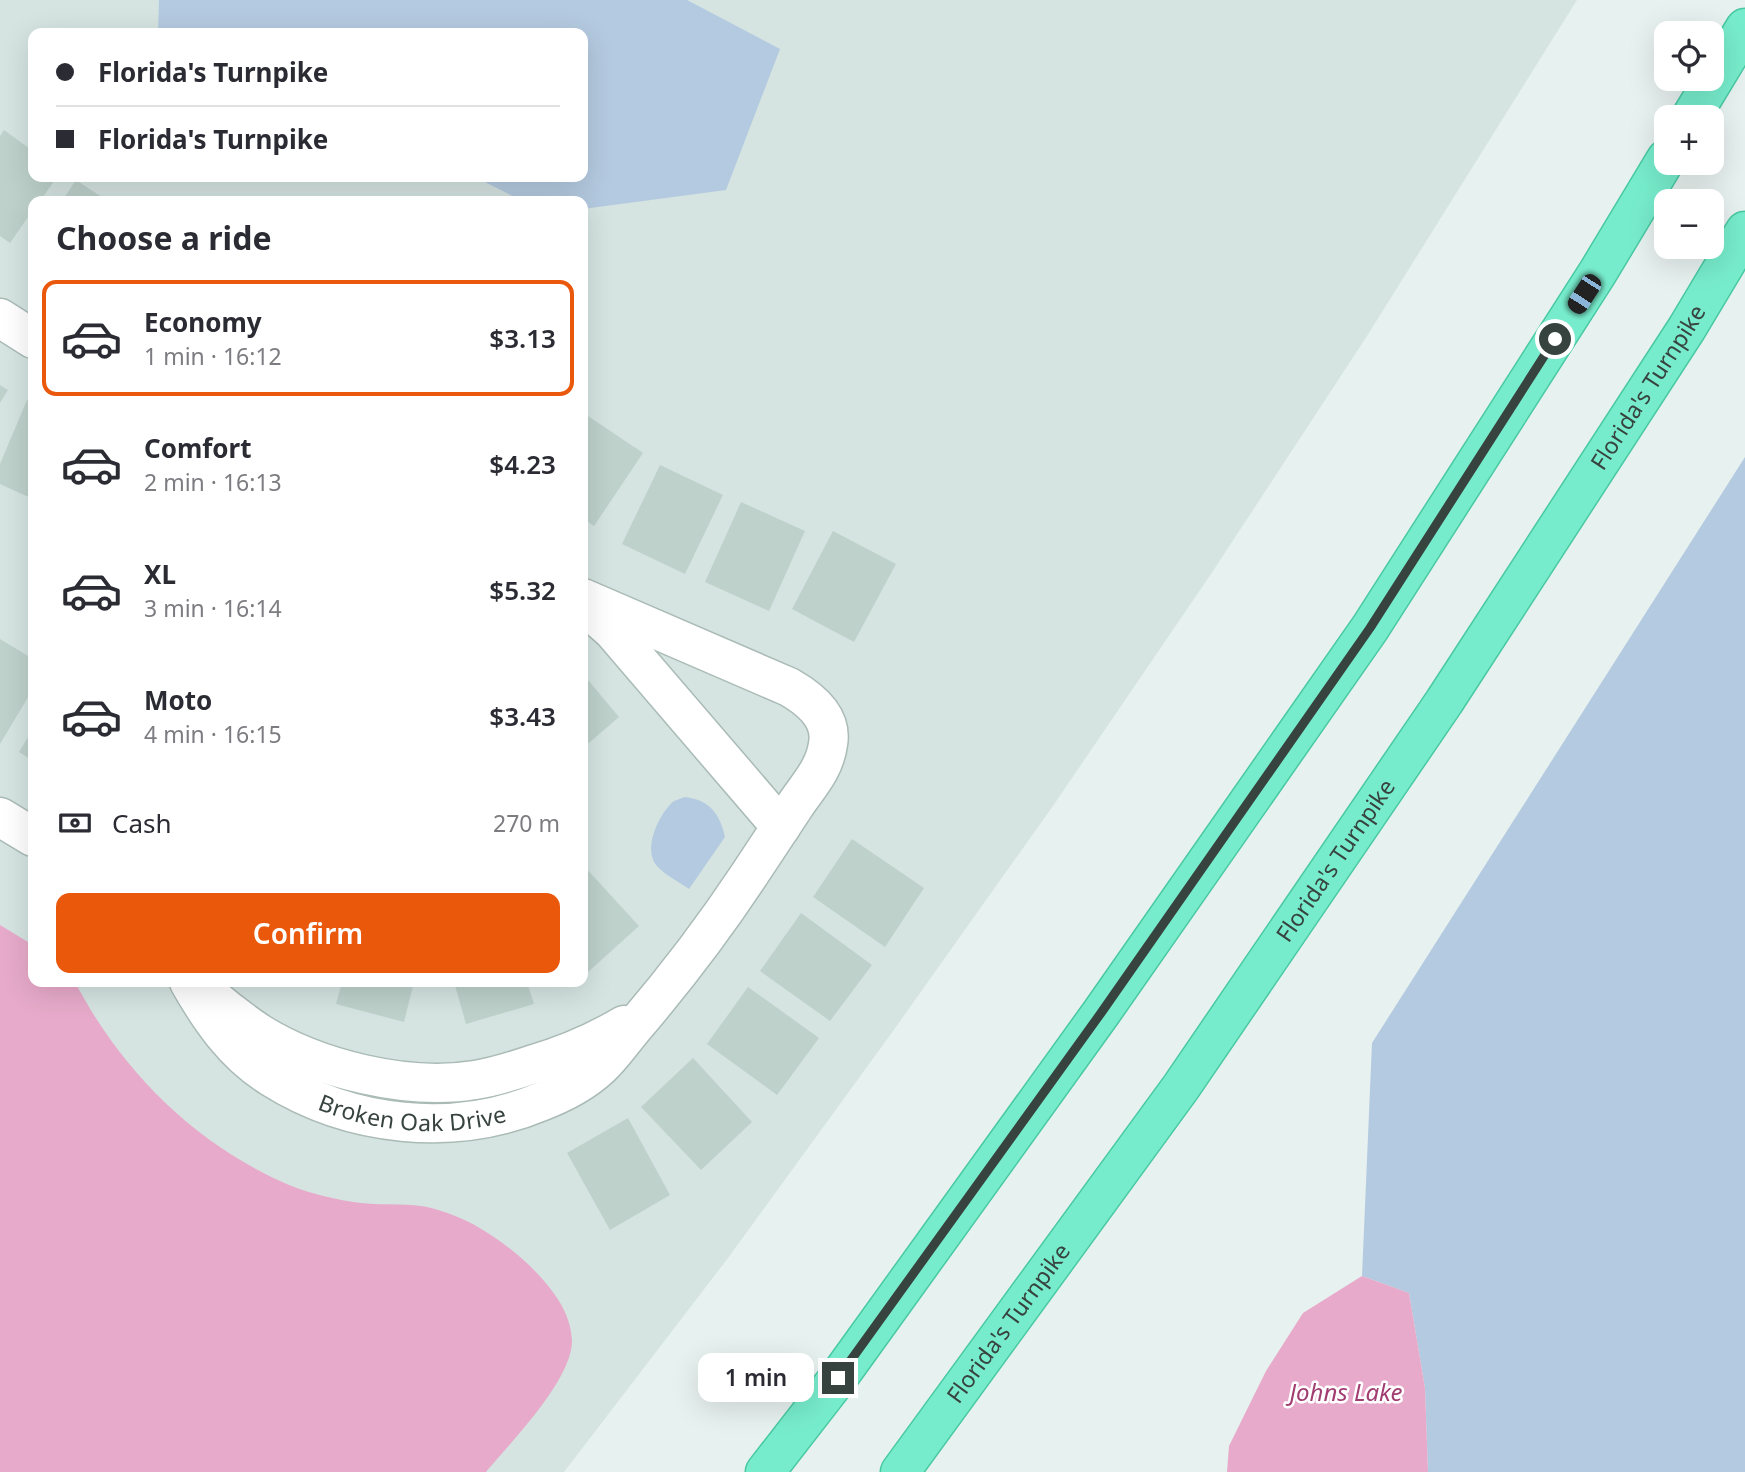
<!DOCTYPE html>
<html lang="en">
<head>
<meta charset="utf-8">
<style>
	body { margin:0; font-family:"Noto Sans",sans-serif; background:#f2f2f3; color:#2b2b33; height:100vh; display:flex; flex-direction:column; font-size:26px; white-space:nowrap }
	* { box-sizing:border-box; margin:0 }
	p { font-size:23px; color:#7c7c81 }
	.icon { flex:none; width:38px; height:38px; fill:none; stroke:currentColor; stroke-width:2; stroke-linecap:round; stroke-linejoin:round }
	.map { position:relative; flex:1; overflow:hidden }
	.side { position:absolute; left:28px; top:196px; width:560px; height:791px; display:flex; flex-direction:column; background:#fff; border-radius:14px; box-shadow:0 7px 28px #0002 }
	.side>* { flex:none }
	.top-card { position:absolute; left:28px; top:28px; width:560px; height:154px; border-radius:14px; box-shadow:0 7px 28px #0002; display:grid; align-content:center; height:154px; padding:0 28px; background:#fff }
	.tools { position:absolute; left:1654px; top:21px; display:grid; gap:14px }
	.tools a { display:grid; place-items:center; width:70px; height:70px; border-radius:14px; background:#fff; box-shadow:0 7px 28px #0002; font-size:35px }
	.end { position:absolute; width:32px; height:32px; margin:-16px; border:9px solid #37433f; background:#fff; box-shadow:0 0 0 4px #fff }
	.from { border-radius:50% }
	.bubble { position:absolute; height:49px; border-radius:14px; background:#fff; box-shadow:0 7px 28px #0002; font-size:23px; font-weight:600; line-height:49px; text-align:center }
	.car { position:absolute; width:21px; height:42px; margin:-21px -10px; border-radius:9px; box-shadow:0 0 5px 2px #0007; background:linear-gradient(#222 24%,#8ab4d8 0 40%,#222 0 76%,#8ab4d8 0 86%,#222 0) }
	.top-card b { display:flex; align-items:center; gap:24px; height:66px; font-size:26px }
	.top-card b+b { border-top:2px solid #e1e1e2 }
	.top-card i { width:18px; height:18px; background:#2b2b33 }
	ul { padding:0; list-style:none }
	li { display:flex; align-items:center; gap:21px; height:116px; margin:0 14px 10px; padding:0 14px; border:4px solid transparent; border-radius:14px }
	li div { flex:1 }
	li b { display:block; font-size:26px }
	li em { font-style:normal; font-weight:600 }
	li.on { border-color:#ea580c }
	li>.icon { width:63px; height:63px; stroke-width:1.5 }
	h2 { padding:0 28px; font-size:32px; line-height:84px }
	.pay { display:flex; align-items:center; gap:18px; height:77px; padding:0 28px; font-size:26px }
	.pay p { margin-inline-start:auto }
	.cta { display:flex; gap:14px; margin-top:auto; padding:14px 28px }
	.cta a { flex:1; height:80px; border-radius:14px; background:#ea580c; color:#fff; font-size:28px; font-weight:600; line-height:80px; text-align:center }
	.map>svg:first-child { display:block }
</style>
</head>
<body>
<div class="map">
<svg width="1745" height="1472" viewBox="0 0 1745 1472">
	<rect width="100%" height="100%" fill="#e7f1ef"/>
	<path fill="#d5e4e1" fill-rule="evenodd" d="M0,0h1577l-210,336 -154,235 -158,232 -162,228 -165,227 -164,214h-564zM33,33h550v144h-550zM33,201h550v781h-550z"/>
	<path fill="#b4cae0" d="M159,0h528l93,49 -54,141 -143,19v-8h-61l-47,-24h108v-144h-425z
		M1745,457v1015h-317l-3,-84 -16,-95 -47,-17 10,-233z
		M685,797c25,3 35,17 40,40l-36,52c-10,-7 -24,-14 -32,-23 -15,-16 2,-53 17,-65 1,0 10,-4 11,-4z"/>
	<path fill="#e7aaca" d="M0,925l33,20v37h42c47,90 121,163 214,203 22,9 48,15 72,18 24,3 50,-1 74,6 36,10 67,31 94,56 21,21 42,45 43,76 0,39 -61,101 -86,131h-486z
		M1362,1276l47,17 16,95 3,84h-201l2,-26 37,-75 37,-58z"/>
	<path fill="#bed1cb" d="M4,130l29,21v26h24l-17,24h-7v9l-23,33 -10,-7v-100z
		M76,180l32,21h-46z
		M0,385l8,5 -8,13z
		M27,400l6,3v96l-33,-15v-20z
		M585,414l58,39 -49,73 -11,-7v-102z
		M660,465l63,30 -38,79 -63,-30z
		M741,502l64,29 -36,80 -64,-29z
		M833,531l63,33 -42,78 -62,-33z
		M0,639l33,20v30l-33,55z
		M583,674l36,43 -36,31z
		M33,729v32l-14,-9z
		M852,839l72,49 -39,59 -72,-50z
		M583,865l56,61 -52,47 -4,-5z
		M801,913l71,52 -42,56 -70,-50z
		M342,982h72l-10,40 -68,-18z
		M454,982h73l7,22 -68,20z
		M748,987l71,51 -42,57 -70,-51z
		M693,1058l59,64 -51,48 -60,-63z
		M628,1118l42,77 -60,35 -43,-77z"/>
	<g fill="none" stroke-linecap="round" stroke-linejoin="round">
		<defs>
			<g id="minor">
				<path d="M0,318l33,21"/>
				<path d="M587,608l25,22 169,197"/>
				<path d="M0,817l33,20"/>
				<path id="s1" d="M189,982c21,37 45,72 82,95 79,50 183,61 269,25 21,-8 43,-19 60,-35 12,-11 23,-27 34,-40 41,-48 80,-99 115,-152 16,-24 31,-47 47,-71 13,-19 29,-36 32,-60 5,-27 -18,-45 -39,-57l-206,-89"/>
				<path d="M212,997c15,13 31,25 47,36 58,36 148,58 216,47 19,-3 38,-9 56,-15 34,-10 63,-22 93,-40"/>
			</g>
			<g id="highway">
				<path d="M1691,117l54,-89"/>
				<path d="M765,1472l73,-94 263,-365 269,-385 228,-356 68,-113"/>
				<path id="s2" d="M900,1472l281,-385 263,-385 243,-374 58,-97"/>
			</g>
		</defs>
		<use href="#minor" stroke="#aabbb6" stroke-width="41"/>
		<use href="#highway" stroke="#48c9a2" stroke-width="41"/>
		<use href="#minor" stroke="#fff" stroke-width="38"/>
		<use href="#highway" stroke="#77eccc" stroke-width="38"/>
	</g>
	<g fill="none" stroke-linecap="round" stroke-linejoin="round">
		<path stroke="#37433f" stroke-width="9" d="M838,1378l263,-365 269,-385 185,-289"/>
	</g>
	<g text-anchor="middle" stroke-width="5" stroke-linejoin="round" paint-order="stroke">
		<g font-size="23" fill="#37433f" stroke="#fff">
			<text dy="8" stroke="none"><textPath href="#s2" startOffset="1318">Florida's Turnpike</textPath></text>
			<text dy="8" stroke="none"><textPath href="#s2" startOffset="751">Florida's Turnpike</textPath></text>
			<text dy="8" stroke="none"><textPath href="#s1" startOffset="276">Broken Oak Drive</textPath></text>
			<text dy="8" stroke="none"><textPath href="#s2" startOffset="184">Florida's Turnpike</textPath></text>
		</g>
		<g font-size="24" font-style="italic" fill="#a13d71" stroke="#fff">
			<text x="1346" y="1401">Johns Lake</text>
		</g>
	</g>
</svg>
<div class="tools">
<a><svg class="icon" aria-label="locate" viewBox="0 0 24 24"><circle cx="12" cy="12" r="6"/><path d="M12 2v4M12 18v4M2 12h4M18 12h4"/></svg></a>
<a>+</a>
<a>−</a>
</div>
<i class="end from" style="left:1555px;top:339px"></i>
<i class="end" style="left:838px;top:1378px"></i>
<div class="bubble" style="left:698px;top:1353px;width:116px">1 min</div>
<i class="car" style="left:1584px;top:294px;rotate:213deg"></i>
<div class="top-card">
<b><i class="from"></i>Florida's Turnpike</b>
<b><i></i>Florida's Turnpike</b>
</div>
<section class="side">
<h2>Choose a ride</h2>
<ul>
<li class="on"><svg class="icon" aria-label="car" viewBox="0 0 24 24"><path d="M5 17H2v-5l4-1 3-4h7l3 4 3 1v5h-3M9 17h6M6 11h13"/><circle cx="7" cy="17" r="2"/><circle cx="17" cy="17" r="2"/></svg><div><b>Economy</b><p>1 min · 16:12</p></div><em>$3.13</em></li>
<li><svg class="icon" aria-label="car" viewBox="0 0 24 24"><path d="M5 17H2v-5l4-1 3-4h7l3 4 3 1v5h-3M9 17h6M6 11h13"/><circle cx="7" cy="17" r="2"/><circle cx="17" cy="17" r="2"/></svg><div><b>Comfort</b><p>2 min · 16:13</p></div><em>$4.23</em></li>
<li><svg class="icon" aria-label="car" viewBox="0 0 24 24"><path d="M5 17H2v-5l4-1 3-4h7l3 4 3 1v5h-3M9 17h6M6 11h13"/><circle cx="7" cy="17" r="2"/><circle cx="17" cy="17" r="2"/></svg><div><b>XL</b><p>3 min · 16:14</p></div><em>$5.32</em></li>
<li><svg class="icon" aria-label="car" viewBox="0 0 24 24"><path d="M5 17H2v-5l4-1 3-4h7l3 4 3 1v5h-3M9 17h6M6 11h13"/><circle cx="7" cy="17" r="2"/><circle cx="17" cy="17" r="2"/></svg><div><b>Moto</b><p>4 min · 16:15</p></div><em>$3.43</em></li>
</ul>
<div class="pay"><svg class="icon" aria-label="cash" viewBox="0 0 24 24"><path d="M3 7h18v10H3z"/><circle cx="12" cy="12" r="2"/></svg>Cash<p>270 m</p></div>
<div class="cta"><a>Confirm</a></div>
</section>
</div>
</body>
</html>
